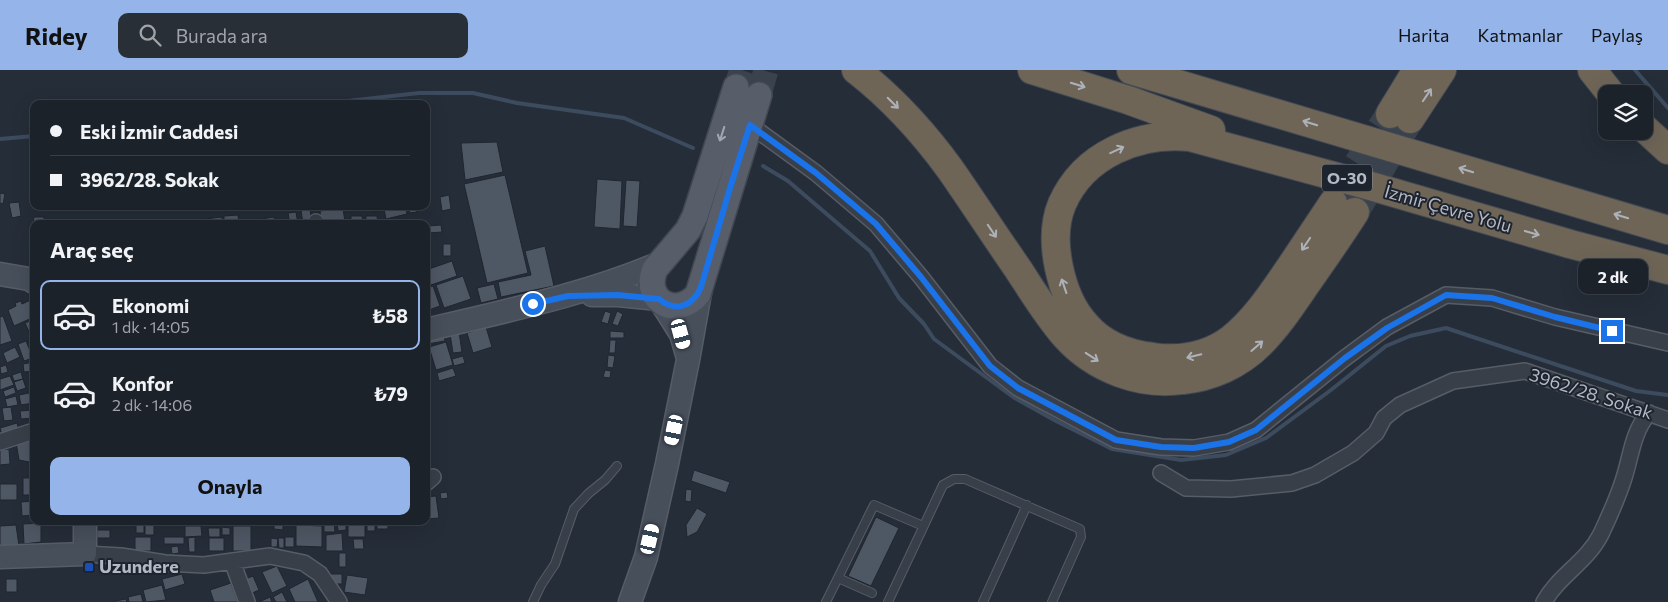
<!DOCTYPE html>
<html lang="tr">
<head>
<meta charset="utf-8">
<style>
	body { margin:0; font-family:Commissioner,sans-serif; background:#292f36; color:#f1f3f6; height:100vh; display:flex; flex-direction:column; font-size:19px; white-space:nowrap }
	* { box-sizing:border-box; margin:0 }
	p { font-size:16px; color:#a0a4a8 }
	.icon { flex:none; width:28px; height:28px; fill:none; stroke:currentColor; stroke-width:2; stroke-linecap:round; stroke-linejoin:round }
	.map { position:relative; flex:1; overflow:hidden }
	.panel { position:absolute; left:30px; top:150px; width:400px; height:305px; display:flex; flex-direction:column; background:#1c222a; border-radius:10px; box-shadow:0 5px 20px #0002,0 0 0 1px #3a3f47 }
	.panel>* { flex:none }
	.hud { position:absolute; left:30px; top:30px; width:400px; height:110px; border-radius:10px; box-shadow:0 5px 20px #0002,0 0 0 1px #3a3f47; display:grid; align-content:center; height:110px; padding:0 20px; background:#1c222a }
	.tools { position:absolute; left:1598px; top:15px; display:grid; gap:10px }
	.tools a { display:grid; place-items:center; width:55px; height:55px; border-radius:10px; background:#1c222a; box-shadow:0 5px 20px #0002,0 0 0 1px #3a3f47; font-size:25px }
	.end { position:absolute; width:22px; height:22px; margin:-11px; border:6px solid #1a73e8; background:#fff; box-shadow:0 0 0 2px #fff }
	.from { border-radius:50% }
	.bubble { position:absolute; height:35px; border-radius:10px; background:#1c222a; box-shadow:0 5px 20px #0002,0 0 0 1px #3a3f47; font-size:16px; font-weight:700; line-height:35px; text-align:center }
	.car { position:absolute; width:15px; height:30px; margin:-15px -8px; border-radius:6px; box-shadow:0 0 4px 1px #0007; background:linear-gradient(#fff 24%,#345 0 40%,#fff 0 76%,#345 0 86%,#fff 0) }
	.hud b { display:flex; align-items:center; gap:18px; height:48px; font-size:19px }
	.hud b+b { border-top:1px solid #3a3f47 }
	.hud i { width:12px; height:12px; background:#f1f3f6 }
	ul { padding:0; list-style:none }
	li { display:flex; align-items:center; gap:15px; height:70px; margin:0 10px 8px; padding:0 10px; border:2px solid transparent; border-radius:10px }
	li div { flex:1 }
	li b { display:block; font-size:19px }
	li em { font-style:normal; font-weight:700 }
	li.selected { border-color:#94b4ea }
	li>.icon { width:45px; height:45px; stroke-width:1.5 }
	h2 { padding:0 20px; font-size:22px; line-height:60px }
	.action { display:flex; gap:10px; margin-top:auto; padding:10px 20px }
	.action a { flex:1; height:58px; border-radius:10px; background:#94b4ea; color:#111; font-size:20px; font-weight:700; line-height:58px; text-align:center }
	header { display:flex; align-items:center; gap:30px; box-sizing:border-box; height:70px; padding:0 25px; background:#94b4ea; color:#111 }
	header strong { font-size:24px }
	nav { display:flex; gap:28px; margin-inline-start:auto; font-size:18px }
	.search { width:350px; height:45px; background:#292f36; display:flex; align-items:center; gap:12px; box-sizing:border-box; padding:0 18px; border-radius:10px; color:#a0a4a8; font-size:19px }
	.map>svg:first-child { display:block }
</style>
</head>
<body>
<header>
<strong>Ridey</strong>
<div class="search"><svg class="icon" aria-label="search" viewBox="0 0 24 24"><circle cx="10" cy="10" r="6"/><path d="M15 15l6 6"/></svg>Burada ara</div>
<nav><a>Harita</a><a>Katmanlar</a><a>Paylaş</a></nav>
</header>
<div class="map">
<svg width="1668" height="532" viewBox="0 0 1668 532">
	<rect width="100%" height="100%" fill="#252d38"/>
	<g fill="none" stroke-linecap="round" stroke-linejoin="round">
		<path stroke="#3d4b5f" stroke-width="4" d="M1635,0l33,38
			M321,34l98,-11h54l44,10 107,15 69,30
			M0,69l34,-3
			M763,96l25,15 82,70 29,47 25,26 10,15 79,58 43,24 56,28 69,11 45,-5 40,-17 65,-48 55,-44 24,-10 36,-8 190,63 32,4"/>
	</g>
	<path fill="#4e5764" stroke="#202630" d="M497,72l6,30 -38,8 -4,-37z
		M505,105l23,98 -41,10 -23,-99z
		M597,109l25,2 -2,48 -26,-2z
		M626,110l14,1 -3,46 -14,-1z
		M0,123l5,1 -2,10 -3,-1z
		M449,125l2,14 -9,2 -2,-14z
		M19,132l2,14 -9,2 -3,-15z
		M371,136h7l1,5 -8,1z
		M399,136h7l1,8 -21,5 -2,-10z
		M408,136h7l2,6 -7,1z
		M343,138l2,14 -24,2 -1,-13z
		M310,139l2,15h-9l-2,-14z
		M296,142l2,12h-8l-2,-11z
		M238,145l1,9h-15v-8z
		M351,146h11l1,8h-12z
		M366,146h11l1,8h-12z
		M34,147h10v7h-11z
		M222,147v7h-16l-1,-5z
		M274,147l1,7h-13l-1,-5z
		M204,151v3h-17v-1z
		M441,155l1,7 -14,1v-7z
		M443,174h8v12h-8z
		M545,176l9,40 -53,11 -3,-15 33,-7 -6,-24z
		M452,191l5,15 -26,9 -5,-15z
		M463,206l8,23 -27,9 -8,-23z
		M494,214l4,15 -17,4 -4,-15z
		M433,216l7,20 -14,5v-23z
		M33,229l1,18 -20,9 -6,-16 8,-4 -1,-3 6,-2 1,3z
		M605,241l6,2 -3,11 -7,-2z
		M617,241l6,3 -5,12 -6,-2z
		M3,246l9,25 -12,4v-28z
		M34,249v16l-3,1 -6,-13z
		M486,257l6,20 -19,6 -6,-20z
		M610,261l14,1v6h-14z
		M459,262l3,20 -9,1 -3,-19z
		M444,265l1,6 -17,3 -1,-6z
		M34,268v17l-6,-15z
		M610,270h6l-1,13h-6z
		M26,271l7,17 -9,3 -6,-17z
		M446,272l7,23 -17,5 -7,-23z
		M15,277l5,10 -13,6 -4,-10z
		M608,285l7,1 -2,12 -6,-1z
		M463,286l2,7 -11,3 -2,-7z
		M34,292v9l-10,1 -1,-8z
		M6,295l2,7 -7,2 -1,-7z
		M453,298l3,8 -17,5 -2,-8z
		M605,300l6,1 -1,7 -7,-1z
		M21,302l2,7 -9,2 -2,-6z
		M10,306l4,9 -14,5v-11z
		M23,309l3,9 -9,3 -3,-9z
		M14,317l2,6 -11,4 -2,-6z
		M34,322v11l-13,2 -2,-10z
		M16,326l2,9 -11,2 -2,-8z
		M11,337l2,13 -9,1 -2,-13z
		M33,340l1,8 -13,1 -1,-8z
		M17,353l3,11 -17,5 -3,-11z
		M34,369v24l-15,-3 -3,-18z
		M9,379l1,15 -10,1v-15z
		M694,400l36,12 -4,11 -35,-12z
		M23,408h11v17h-11z
		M0,414h17v16h-17z
		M686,419l6,1 -1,12 -6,-1z
		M447,422l1,6 -7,1 -1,-6z
		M436,426l3,22 -13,1v-22z
		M34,431v14l-12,1 -1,-14z
		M697,438l10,6 -10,18 -10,5 -1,-12z
		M876,447l23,11 -28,58 -23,-10z
		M206,451h19v2l-19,1z
		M252,451h20v4h-20z
		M274,451h9v9l-9,-1z
		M283,451h12v4h-12z
		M298,451h23v3h-23z
		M324,451h10l1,11h-11z
		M337,451h9v9l-8,1z
		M348,451h17v16h-17z
		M367,451h8v10h-8z
		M377,451h11v8h-11z
		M392,451h17v2l-17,1z
		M41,453v19l-17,2 -1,-20z
		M16,455l3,21 -19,3v-23z
		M136,455h8v8h-8z
		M145,455h9v10h-9z
		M296,455l26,1v21l-26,-1z
		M185,456h16l1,10 -17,1z
		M233,456h18v25h-18z
		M222,457l8,1v7h-8z
		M208,458h12v9h-11z
		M97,460h13v8h-13z
		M342,463l1,18h-17v-16z
		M135,467h16v14h-16z
		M164,467h20v7h-20z
		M195,467v15h-6l-1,-14z
		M285,467h9v10h-9z
		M209,468h15v13h-15z
		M271,468l7,1 -1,8h-6z
		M278,468h6v10h-5z
		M353,469h10l1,10h-10z
		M178,476l1,7 -7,1 -1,-7z
		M339,483h7v14h-7z
		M277,496l10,20 -15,7 -10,-21z
		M182,504l3,10 -20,6 -3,-11z
		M328,504h14v10h-14z
		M347,505l21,3 -3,17 -21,-3z
		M253,506l6,14 -9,4 -7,-14z
		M6,509h11v13h-11z
		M308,509l10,23h-23l-6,-13z
		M231,513l7,19h-24l-4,-12z
		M162,515l4,15 -20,2 -3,-12z
		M282,522l5,10h-11l-3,-5z
		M141,524l2,8h-14l-1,-5z
		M270,527l2,5h-13z
		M126,529l1,3h-12v-1z"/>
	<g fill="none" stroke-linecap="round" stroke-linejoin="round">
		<path stroke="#3a424d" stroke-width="25" stroke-dasharray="25 12" stroke-linecap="butt" d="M736,17l6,-17
			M759,25l7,-25"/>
		<path stroke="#3a424d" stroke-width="28" stroke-dasharray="28 14" stroke-linecap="butt" d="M1335,129l55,-85
			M1355,142l55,-93"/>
		<defs>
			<path id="lane" d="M838,508l34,15
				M533,532l8,-17 14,-21 19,-55 15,-16 16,-13 12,-14
				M826,532l48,-97 49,21
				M888,532l55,-117 11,-6h11l115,50 1,8 -29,65
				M983,532l44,-97"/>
			<path id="street" d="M750,55l66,48 60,51 45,53 69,89 28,22 98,52 45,7 33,1 35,-6 27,-12 89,-72 42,-31 59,-32 46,3 63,19 113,26
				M316,152l1,2
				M0,372l34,-11
				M1161,403l25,15 45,1 61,-6 23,-8 38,-22 23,-20 8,-15 16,-13 53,-24 72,-10 143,49
				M426,413l7,-6
				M85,484l36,2 44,7 39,2 66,-9 34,7 16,11 19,28
				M232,491l15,41
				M1544,532c14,-26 43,-40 57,-68 8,-17 16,-35 22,-53 8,-23 9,-49 26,-68"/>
			<path id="secondary" d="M0,204l29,5 5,3
				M592,225h26l41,4 22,35 7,24
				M426,260c79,-19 159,-35 234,-67
				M0,487l85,-3v-33
				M630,532l16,-45 21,-93 21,-104 13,-73"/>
			<path id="primary" d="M736,17l-41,129 -7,14 -33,39c-13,31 21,51 43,25l61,-199"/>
			<path id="highway" d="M856,0c36,28 67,62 94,99 23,33 45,67 68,100 15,23 30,48 48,68 29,32 74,49 117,43 28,-3 56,-15 77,-36 16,-16 29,-35 42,-54 18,-26 36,-51 53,-78
				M1032,0l96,30 83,30
				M1131,0l537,160
				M1592,0l19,24
				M1390,44l27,-44
				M1410,49l32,-49
				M1644,58l24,22
				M1357,112l213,62 98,26
				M1333,133c-14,21 -28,42 -42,63 -18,26 -35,53 -60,73 -23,17 -50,22 -78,18 -25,-3 -50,-12 -67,-32 -25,-27 -39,-85 -24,-121 22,-50 77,-72 128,-67l184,50"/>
		</defs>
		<use href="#lane" stroke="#575d67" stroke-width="10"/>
		<use href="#street" stroke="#575d67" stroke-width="18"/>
		<use href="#secondary" stroke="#575d67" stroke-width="25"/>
		<use href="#primary" stroke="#424852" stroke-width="28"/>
		<use href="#highway" stroke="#444a54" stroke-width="30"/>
		<use href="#lane" stroke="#393f49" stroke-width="8"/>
		<use href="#street" stroke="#393f49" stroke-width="15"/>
		<use href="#secondary" stroke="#474f5b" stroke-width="22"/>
		<use href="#primary" stroke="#575e69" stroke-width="25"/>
		<use href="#highway" stroke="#6e6557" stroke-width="28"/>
	</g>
	<defs><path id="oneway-shaft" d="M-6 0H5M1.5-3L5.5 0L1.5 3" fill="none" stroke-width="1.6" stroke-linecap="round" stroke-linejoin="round" transform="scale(1.25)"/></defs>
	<g stroke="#adb2ba">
		<use href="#oneway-shaft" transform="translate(1078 15) rotate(17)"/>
		<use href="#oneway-shaft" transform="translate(1427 25) rotate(-56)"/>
		<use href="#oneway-shaft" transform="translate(893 33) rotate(45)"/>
		<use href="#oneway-shaft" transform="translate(1310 53) rotate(-163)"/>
		<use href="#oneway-shaft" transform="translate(1117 80) rotate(-25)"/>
		<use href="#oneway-shaft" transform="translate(1466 100) rotate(-163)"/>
		<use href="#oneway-shaft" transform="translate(1621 146) rotate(-163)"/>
		<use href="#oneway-shaft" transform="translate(992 161) rotate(56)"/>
		<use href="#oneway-shaft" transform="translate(1532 163) rotate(16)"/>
		<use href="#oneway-shaft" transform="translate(1306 174) rotate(124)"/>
		<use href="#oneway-shaft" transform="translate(1064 216) rotate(-109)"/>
		<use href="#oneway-shaft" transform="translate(1257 276) rotate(-41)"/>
		<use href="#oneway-shaft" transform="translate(1194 286) rotate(167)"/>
		<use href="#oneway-shaft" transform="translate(1092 287) rotate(33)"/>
	</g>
	<use stroke="#a1a8b3" href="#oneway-shaft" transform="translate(722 64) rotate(108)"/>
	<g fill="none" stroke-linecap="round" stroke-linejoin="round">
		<path stroke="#1a73e8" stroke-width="6" d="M533,234l35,-8 50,-1 41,4c17,14 34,7 42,-12l29,-99 20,-63 66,48 60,51 45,53 69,89 28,22 98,52 45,7 33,1 35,-6 27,-12 89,-72 42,-30 59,-33 46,3 63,19 57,14"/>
	</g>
	<rect fill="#1a4fb4" stroke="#1e242e" stroke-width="2" x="84" y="492" width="10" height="10" rx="2.5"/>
	<g text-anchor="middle" stroke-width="4" stroke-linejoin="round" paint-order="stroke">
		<rect fill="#1e242e" stroke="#878d98" stroke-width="1" x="1322" y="94.5" width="50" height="27" rx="4"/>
		<g font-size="16" font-weight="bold" fill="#b4bac5">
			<text x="1347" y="114">O-30</text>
		</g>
		<g font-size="18" fill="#b4bac5" stroke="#1e242e">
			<text transform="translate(1448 139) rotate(16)" y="6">İzmir Çevre Yolu</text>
			<text transform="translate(1591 324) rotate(18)" y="6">3962/28. Sokak</text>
		</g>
		<g font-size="18" font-weight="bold" fill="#b4bac5" stroke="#1e242e" text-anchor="start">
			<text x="99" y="503">Uzundere</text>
		</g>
	</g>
</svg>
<div class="tools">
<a><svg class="icon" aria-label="layers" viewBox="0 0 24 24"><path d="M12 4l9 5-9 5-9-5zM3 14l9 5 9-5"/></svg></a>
</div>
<i class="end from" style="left:533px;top:234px"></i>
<i class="end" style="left:1612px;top:261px"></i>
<div class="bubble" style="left:1578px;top:189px;width:70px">2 dk</div>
<i class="car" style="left:681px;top:264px;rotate:165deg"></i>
<i class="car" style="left:674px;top:360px;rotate:192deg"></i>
<i class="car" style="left:650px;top:469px;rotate:13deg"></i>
<div class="hud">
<b><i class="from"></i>Eski İzmir Caddesi</b>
<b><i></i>3962/28. Sokak</b>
</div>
<section class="panel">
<h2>Araç seç</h2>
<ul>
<li class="selected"><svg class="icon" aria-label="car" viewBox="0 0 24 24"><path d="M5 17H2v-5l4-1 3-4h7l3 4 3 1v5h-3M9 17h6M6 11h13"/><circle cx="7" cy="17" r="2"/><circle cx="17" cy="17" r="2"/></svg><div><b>Ekonomi</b><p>1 dk · 14:05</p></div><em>₺58</em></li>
<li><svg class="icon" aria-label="car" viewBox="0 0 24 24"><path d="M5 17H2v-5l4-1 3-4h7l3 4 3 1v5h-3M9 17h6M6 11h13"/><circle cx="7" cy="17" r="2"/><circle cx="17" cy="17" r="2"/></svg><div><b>Konfor</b><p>2 dk · 14:06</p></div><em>₺79</em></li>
</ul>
<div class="action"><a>Onayla</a></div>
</section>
</div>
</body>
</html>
